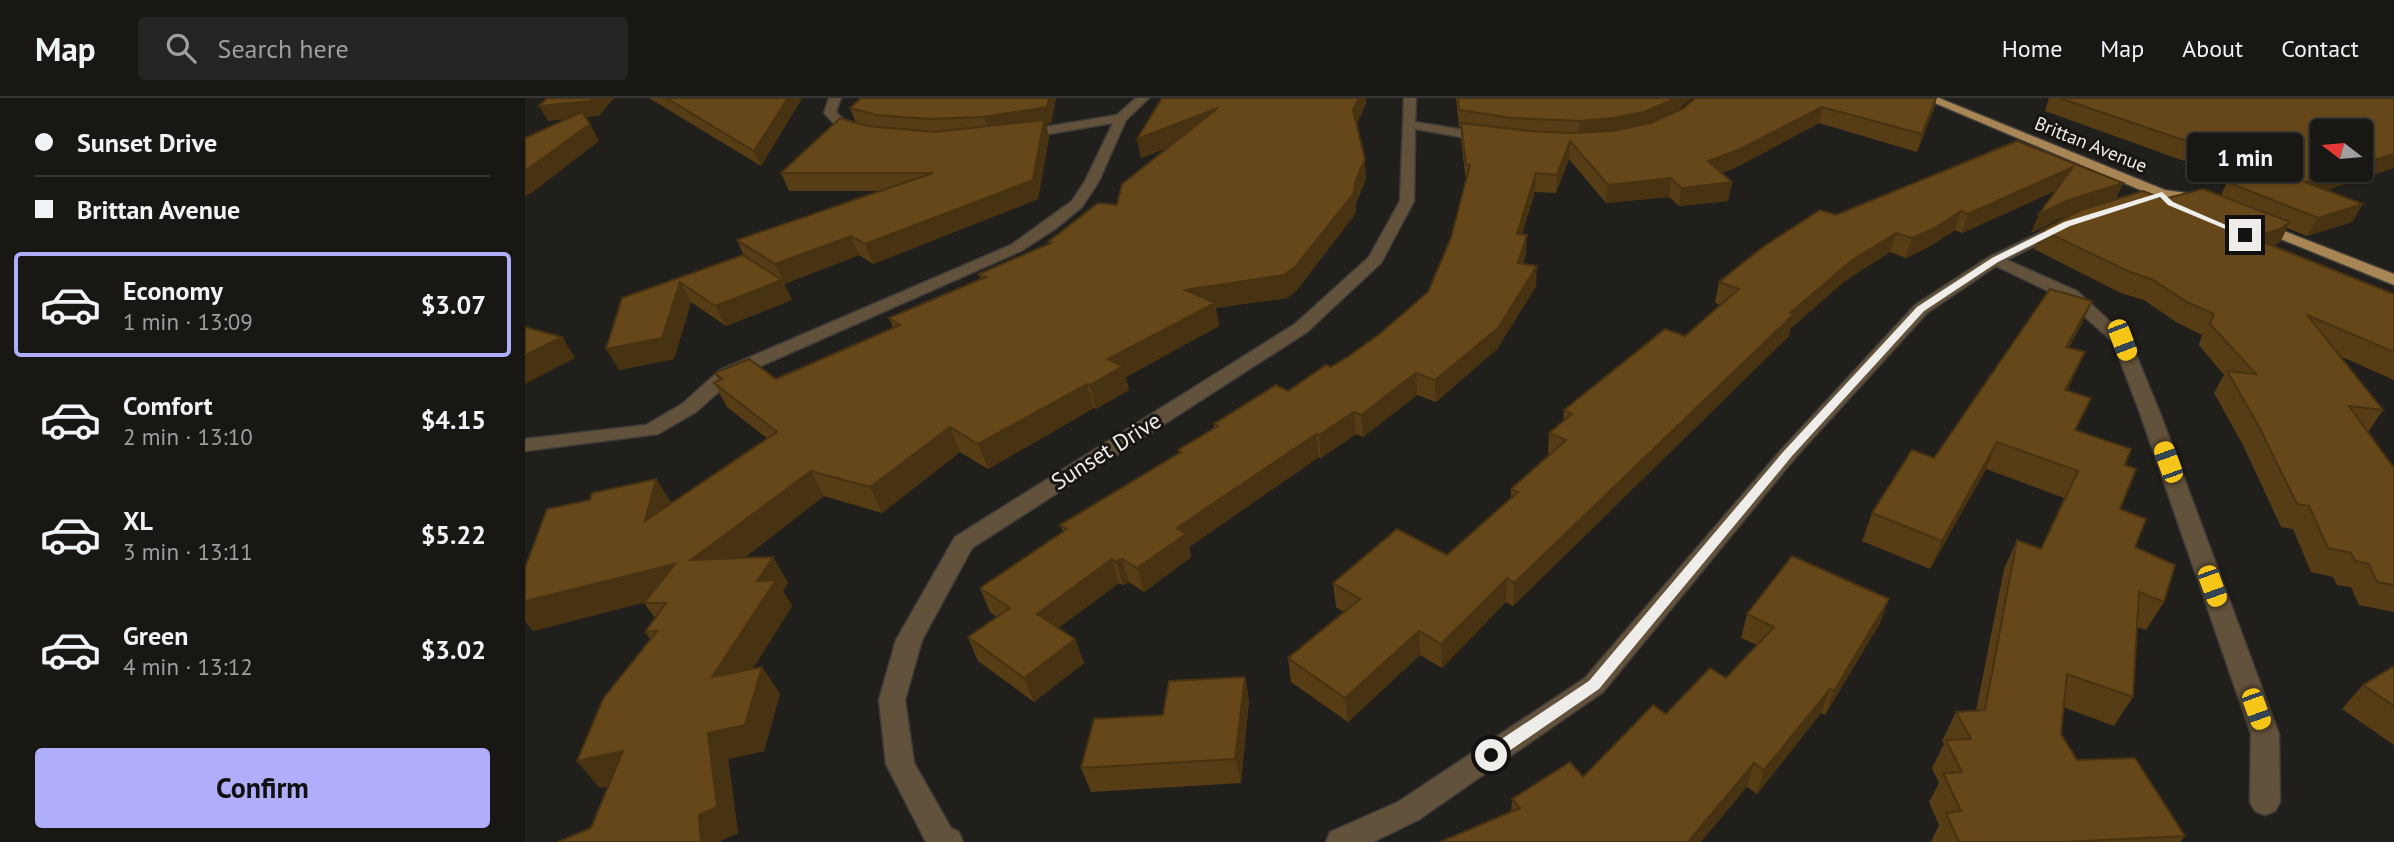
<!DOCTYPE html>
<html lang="en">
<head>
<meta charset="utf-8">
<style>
	body { margin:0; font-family:"PT Sans",sans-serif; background:#262422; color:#f1f3f6; height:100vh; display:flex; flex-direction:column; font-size:26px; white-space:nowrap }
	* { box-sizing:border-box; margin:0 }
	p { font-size:23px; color:#9f9fa0 }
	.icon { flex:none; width:38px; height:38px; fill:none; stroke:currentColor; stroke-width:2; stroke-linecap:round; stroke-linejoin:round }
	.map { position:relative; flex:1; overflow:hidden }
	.sheet { display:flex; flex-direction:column; background:#191714; width:525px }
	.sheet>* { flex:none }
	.banner { display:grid; align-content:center; height:154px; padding:0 35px; background:#191714 }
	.needle { width:46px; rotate:286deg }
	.fabs { position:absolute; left:1785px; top:21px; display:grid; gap:14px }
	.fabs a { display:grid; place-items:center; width:63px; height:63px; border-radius:7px; background:#191714; box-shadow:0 2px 5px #0004,0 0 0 2px #373634; font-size:35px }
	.end { position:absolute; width:32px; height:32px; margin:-16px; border:9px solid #efedea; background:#111; box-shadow:0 0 0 4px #111 }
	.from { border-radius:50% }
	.bubble { position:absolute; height:49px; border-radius:7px; background:#191714; box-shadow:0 2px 5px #0004,0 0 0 2px #373634; font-size:23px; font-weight:700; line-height:49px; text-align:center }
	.car { position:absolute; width:21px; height:42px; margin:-21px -10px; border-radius:9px; box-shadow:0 0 5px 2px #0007; background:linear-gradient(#f5c518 24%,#345 0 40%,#f5c518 0 76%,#345 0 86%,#f5c518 0) }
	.banner b { display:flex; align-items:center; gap:24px; height:66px; font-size:26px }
	.banner b+b { border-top:2px solid #373634 }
	.banner i { width:18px; height:18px; background:#f1f3f6 }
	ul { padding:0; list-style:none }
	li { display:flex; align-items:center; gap:21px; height:105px; margin:0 14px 10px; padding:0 21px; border:4px solid transparent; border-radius:7px }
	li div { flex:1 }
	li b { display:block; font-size:26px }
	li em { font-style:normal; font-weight:700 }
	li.current { border-color:#b0aefa }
	li>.icon { width:63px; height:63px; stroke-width:1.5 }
	.button { display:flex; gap:14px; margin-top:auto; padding:14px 35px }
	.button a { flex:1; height:80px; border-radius:7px; background:#b0aefa; color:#111; font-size:28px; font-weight:700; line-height:80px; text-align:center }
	header { display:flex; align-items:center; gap:42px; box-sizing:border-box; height:98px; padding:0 35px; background:#191714; border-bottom:2px solid #373634 }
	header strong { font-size:33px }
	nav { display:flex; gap:38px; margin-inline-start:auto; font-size:24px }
	.search { width:490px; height:63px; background:#262422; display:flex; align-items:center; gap:18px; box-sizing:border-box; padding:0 24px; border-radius:7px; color:#9f9fa0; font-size:26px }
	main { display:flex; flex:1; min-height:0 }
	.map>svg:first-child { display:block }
</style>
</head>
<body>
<header>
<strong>Map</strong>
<div class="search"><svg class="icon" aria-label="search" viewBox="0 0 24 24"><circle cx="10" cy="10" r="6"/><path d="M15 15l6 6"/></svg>Search here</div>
<nav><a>Home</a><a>Map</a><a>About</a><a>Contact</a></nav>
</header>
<main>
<section class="sheet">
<div class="banner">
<b><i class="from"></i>Sunset Drive</b>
<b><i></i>Brittan Avenue</b>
</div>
<ul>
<li class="current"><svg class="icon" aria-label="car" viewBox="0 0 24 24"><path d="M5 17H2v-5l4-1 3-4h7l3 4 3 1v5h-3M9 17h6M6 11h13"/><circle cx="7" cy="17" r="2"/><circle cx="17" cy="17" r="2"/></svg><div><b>Economy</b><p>1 min · 13:09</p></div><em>$3.07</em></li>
<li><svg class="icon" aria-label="car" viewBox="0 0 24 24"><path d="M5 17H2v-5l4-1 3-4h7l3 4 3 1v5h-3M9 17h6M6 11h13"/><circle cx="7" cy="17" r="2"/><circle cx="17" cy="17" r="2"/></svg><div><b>Comfort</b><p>2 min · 13:10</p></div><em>$4.15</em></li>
<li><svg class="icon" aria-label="car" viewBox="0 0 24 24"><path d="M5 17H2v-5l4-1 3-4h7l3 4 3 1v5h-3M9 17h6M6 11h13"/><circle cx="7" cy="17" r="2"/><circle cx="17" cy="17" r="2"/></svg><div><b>XL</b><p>3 min · 13:11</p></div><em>$5.22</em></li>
<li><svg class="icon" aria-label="car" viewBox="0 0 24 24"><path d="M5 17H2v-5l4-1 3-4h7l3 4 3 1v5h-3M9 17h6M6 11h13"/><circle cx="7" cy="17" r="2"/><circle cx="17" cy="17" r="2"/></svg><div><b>Green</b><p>4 min · 13:12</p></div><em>$3.02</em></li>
</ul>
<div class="button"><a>Confirm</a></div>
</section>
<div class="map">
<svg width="1869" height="744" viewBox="0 0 1869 744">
	<rect width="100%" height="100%" fill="#211f1b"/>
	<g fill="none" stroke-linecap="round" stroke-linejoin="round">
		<defs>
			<path id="minor" d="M304,0h12l-5,14 13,13 18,4v6l-26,-4 -17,-18z
				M611,0h13l-23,22 -27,61 -17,26 -27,22 -34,22 -287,127 -38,34 -38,22 -133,17v-12l121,-14 36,-21 38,-34 291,-125 61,-44 13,-20 28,-58 -94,16 -6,-4 2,-3 102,-17z
				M879,0h12l-1,24 74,12 6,4 -6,4 -74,-13 -1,72 -33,62 -74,69 -335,216 -50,92 -17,60 9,63 37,65 8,4 4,10h-37l-40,-78 -7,-64 17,-60 59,-103 340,-213 74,-67 31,-56z
				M1537,124l5,1 2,3 -2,3 -60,31 70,31 53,49 30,73 119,321 1,68 -5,9 -10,4 -10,-4 -5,-9 1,-68 -111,-321 -27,-71 -48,-43 -69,-33 -69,47 -132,145 -192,234 -185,128 -45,22h-47l4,-10 68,-30 187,-124 196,-228 134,-145 74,-48z"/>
			<path id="major" d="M1398,0h16l226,92 29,4 17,9 -7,4 -18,-6 -29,-4z
				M1731,122l138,54v11l-143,-58 -2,-3 2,-3z"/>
		</defs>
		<use href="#minor" stroke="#3e3c38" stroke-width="3"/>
		<use href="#major" stroke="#3e3c38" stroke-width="3"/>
		<use href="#minor" fill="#63523b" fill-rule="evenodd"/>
		<use href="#major" fill="#a78554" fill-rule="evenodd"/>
	</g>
	<path fill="#573d16" d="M124,0h153l-41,68z
		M336,0h195l-5,25 -5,1 3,13 -11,62 -165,65 -14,-9 -75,29 8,16 -66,26 -35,-24 -17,57 -55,11 3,-72 122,-42 -7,-16 142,-49h-90l-8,-18 75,-50 -6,-15z
		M931,0h236l-16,13 8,-3 251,-2 -18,46 -98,-29 -84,45 -14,5 11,9 -4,19 -49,5 -10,-9 -63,6 -37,-44 -13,34 -21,-1 -13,42 4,20 -3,9 13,23 -39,63 -61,53 -19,-7 -54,42 -7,-3 -35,24 -2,-1 -130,90 2,10 -47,35 -15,-10 -6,3 -4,-2 -61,45 17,11 9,24 -50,39 -56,-41 -10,-24 29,-20 -7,-5 -10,-24 83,-56 -3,-7 119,-72 -1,-3 36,-22v-4l74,-33 61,-35 33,-24 46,-40 23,-54 15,-57 -5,-41v-13h-2z
		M1524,0h345v70l-68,22 37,14 -11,18 -45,14 -20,-8 -7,14 -7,4 121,48v86l-54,-24 43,54 -15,22 26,36v144l-35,-7 -8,-18 -14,-2 -4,-8 -22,-5 -18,-43 -12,-2 -38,-82 -29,-52 10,-18 -25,-30 3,-10 -26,-13 -32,-22 -23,-7 -87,-44 8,-19 27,-14 -8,2 -30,15 8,-19 18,-24 -95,43 -7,-3 -28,18 -21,10 -16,-6 -45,29 -55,48 -1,7 -276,270 -7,-4 -64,66 -22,-13 -72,67 -57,-40 -3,-24 56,-46 -8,-5 -3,-24 114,-28 64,-57v-9l38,-33 -1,-1 1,-22 14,-12 1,-11 121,-74 36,-31 -6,-2 4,-21 117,-67 181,-74 106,42 -7,16h48l57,-4 6,-13 10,-2 -192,-69z
		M841,5l-9,21 9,55 -10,24v10l-59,77 -10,8 -71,10 3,18 -93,51 3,13 -33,19 -2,-1 -106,61 -28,-17 -78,61 -58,-17 -80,62 29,-1 15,26 -5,8 9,15 -40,63 10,-2 18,27 -16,57 -36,8 10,74 -18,8v1h-162l33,-14 17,-42 -8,2 -23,-27 73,-122 -5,-7 10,-14 -11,-15 1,-1 -112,29 -8,-10v-53l65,-68 66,-21 15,24 96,-65 -40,-31 -13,-24 5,-2 -4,-8 61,6 117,-51 -4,-10 92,-39 -2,-5 70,-30 -1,-2 69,-37 51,-58 -27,11 -4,-19z
		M1556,228l-12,21 4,31 -6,13 9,39 49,35 -5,44 15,38 29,55 -18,28 -9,-3 -4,70 -19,29 -51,-19 -2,27 16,26 108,76 -5,6h-249l8,-17 -10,-23 10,-19 -7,-15 12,-24 -2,-3 14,-29 20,-1 28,-142 13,-29 24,9 23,-51 -78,-29 -56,100 -68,-28 10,-28 62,-55z
		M1222,516l133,9 -55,92 -4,-2 -64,81 -10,-7 -236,25 1,-13 71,-22 83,-63 60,-36 31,-33 -16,-7z
		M1869,568v79l-52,-36 21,-24z
		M720,579l4,24 -8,82 -150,9 -10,-24 82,-53z"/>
	<path fill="#473212" d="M68,0h21l-15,18 -51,5 -9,-15z
		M263,0h14l-41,68 -7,-15z
		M524,0h7l-5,25 -5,1 3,13 -11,62 -165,65 -8,-20 124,-111 -5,-16z
		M834,0h7v5l-11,26 -2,-19z
		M1150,0h17l-22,19 -28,11 -63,10 1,-17z
		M1411,0l-1,8 -18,46 5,-18z
		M1297,9l-3,16 -84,45 -30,11 3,-18z
		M693,10l3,19 -80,31 -4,-19z
		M65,26l9,17 -66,51 -8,4v-25z
		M1045,43l-1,18 -13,34 1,-18z
		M1869,56v14l-99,32 10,-18 39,-12h17v-6z
		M840,61l1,20 -10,24v10l-59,77 -10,8 -71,10 3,18 -93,51 3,13 -33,19 -6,-24 18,-26 77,-69 170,-107z
		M1548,69l-7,18 -104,48 6,-19z
		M1011,75l-1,19 -19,61 1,-19z
		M1146,80l-2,19 -63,6 2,-18z
		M1207,84l-4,19 -49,5 2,-18z
		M1598,85l-8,19 -54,16 -30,15 8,-19 30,-14z
		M1838,106l-11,18 -45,14 11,-18z
		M1436,113l-6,19 -28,18 -21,10 6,-20z
		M1765,124l-10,20 -10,6 -16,-11z
		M1371,135l-6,19 -45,29 -55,48 -1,7 -276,270 1,-23 276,-270 61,-52z
		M1002,137l-1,19 -9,29 1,-20z
		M326,138l8,19 -74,29 -10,-20z
		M1012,168l-1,20 -39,63 -61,53 -1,-22z
		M257,182l10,20 -66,26 -11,-20z
		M155,184l11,20 -17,57 -55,11 -13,-21z
		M1567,203l-11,25 -27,46 12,-25z
		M37,239l13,21 -50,26v-29z
		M1560,254l-12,26 -20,39 12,-27z
		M891,275l1,22 -54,42 -2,-22z
		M562,286l7,24 -106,61 -10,-25z
		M829,314l2,22 -35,24 -2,-23z
		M425,329l10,25 -78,61 -12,-26z
		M791,336l3,23 -130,90 2,10 -47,35 -7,-24 40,-40z
		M1472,344l-11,27 -56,100 12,-28z
		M286,373l13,25 -116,90 -17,-26z
		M131,381l16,25 -27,17z
		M248,459l15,26 -5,8 9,15 -61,98 -19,-27 45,-96z
		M587,461l7,24 -74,55 -8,-24z
		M597,461l7,23 -6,3 -7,-23z
		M150,466l18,26 -160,41 -8,-10v-20z
		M982,480l-1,24 -64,66 -1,-24z
		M1364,501l-9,24 -55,92 9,-24z
		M894,533l1,24 -72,67 -3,-24z
		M550,541l9,24 -50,39 -10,-24z
		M237,569l18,27 -16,57 -36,8 10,74 -18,8v1h-19l-2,-27 9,-82z
		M720,579l4,24 -8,82 -6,-24z
		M1305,591l-9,24 -64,81 7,-24z
		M98,653l22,27 -45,10 -23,-27z
		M1229,665l-7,24 -46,55h-13z"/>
	<path fill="#654719" stroke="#473212" stroke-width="2" d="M22,0h46l-2,3 -52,5z
		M141,0h122l-34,53z
		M336,0h188l-2,9 -63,10 -55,2 -52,-4 -27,-7z
		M637,0h197l-6,12 12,49 -10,24 -1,10 -59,74 -11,8 -99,15 30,13 -107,56 15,7 -33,19 -3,-1 -109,60 -28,-17 -80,60 -59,-16 -120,89 82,-3 -16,24 19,-1 -64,97 50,-10 -17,58 -37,8 9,74 -18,8 2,27h-143l33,-14 32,-77 -46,10 26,-62 54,-68 -12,1 21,-29h-22l31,-39 -150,37v-33l22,-59 43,-9 2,-7 64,-14 -11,42 132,-89 -63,-49 8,-4 -7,-6 34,-14 27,20 124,-54 -11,-7 97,-41 -7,-3 72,-31 -3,-1 50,-39 19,2 5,-21 96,-76 -81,31z
		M933,0h217l-3,2 -28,12 -31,6 -33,3 -68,-3 -53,-8z
		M1170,0h241l-14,36 -100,-27 -84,43 -30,11 24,21 -51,6 -10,-10 -63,7 -38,-44 -13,34 -21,-2 -19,61 10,1 -9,28 19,3 -39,62 -63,52 -19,-7 -55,42 -7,-3 -35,23 -3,-1 -139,94 9,6 -49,34 -15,-9 -6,3 -4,-3 -75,55 38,25 -51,39 -56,-41 42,-29 -30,-20 87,-59 -7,-4 121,-73 -3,-2 40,-24 -4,-2 62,-39 12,6 38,-26 5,2 18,-11 33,-24 46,-40 23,-54 19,-73h-4l-5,-42 69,8 41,2 41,-2 39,-8 33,-15z
		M1535,0h334v56l-33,10v-33h-39v39h22l-39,12 58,22 -45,14 -91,-36 44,-12z
		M57,14l8,12 -65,47v-33z
		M315,20l27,8 68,6 109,-12 -11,60 -168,64 -14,-8 -76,28 -38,-24 196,-67h-152z
		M1492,43l106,42 -54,17 -30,14 34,-47 -105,47 -7,-3 -28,18 -21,9 -16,-5 -45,28 -61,52 4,1 -280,269 -7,-5 -66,66 -22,-13 -74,67 -57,-40 72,-59 -27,-16 64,-54 50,26 71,-63 -7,-3 55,-49 -17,-7 23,-19 -8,-4 101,-81 20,7 54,-47 -20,-7 44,-35 57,-37 16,5z
		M1678,91l87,33 -10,7 -26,8 7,2 -3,1 136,54v58l-87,-37 76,95 -34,-4 45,62v117l-17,-3 -8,-18 -14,-3 -4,-8 -23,-5 -19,-42 -12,-2 -40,-81 -30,-52 29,3 -46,-50 4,-10 -27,-12 -34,-22 -23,-8 -88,-42 39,-20 62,-19 21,8z
		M218,157l39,25 -67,26 -35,-24 -18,56 -56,11 16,-51z
		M1525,191l42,12 -26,46 19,5 -20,38 26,8 -16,32 56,19 -6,16 11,4 -16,40 26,10 -11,28 40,18 -11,37 -25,-10 -6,105 -66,-23 -6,60 16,26 58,-2 50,78 -122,6h-104l-13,-29 15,-2 -18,-38 19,-1 -16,-32 25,-1 -15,-27 29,-2 32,-170 24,9 37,-78 -81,-29 -55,99 -70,-28 40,-63 22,8z
		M0,229l37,10 -37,18z
		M1267,458l97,43 -55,92 -4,-2 -66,81 -10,-7 -66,79h-248l80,-34 -8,-9 58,-37 13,15 70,-72 13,9 44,-46 16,10 48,-51 -27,-13z
		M1869,568v40l-31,-21z
		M720,579l-10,82 -154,9 13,-49 69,-4 6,-34z"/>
	<path fill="#efedea" d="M1637,94l11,10 76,33 -7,1 -74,-31 -8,-8 -90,29 -72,36 -74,49 -132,145 -193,233 -103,71h-11l-2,-5 2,-5 104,-69 195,-230 133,-144 75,-49 72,-36z"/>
	<g text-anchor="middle" stroke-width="6" stroke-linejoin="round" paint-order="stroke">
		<g font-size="19" fill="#efedea" stroke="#181512">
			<text transform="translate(1566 46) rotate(22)" y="7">Brittan Avenue</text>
		</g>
		<g font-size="23" fill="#efedea" stroke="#181512">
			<text transform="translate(581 353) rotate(-32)" y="8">Sunset Drive</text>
		</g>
	</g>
</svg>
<div class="fabs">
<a><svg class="needle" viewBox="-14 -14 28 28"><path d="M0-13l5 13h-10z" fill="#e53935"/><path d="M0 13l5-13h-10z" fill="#9f9fa0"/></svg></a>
</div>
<i class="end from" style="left:966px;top:657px"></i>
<i class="end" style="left:1720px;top:137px"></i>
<div class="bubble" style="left:1662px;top:35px;width:116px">1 min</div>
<i class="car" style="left:1597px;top:242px;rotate:159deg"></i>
<i class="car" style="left:1643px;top:364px;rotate:340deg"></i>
<i class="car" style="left:1687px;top:488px;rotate:160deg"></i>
<i class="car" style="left:1731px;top:611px;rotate:160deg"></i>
</div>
</main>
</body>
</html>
